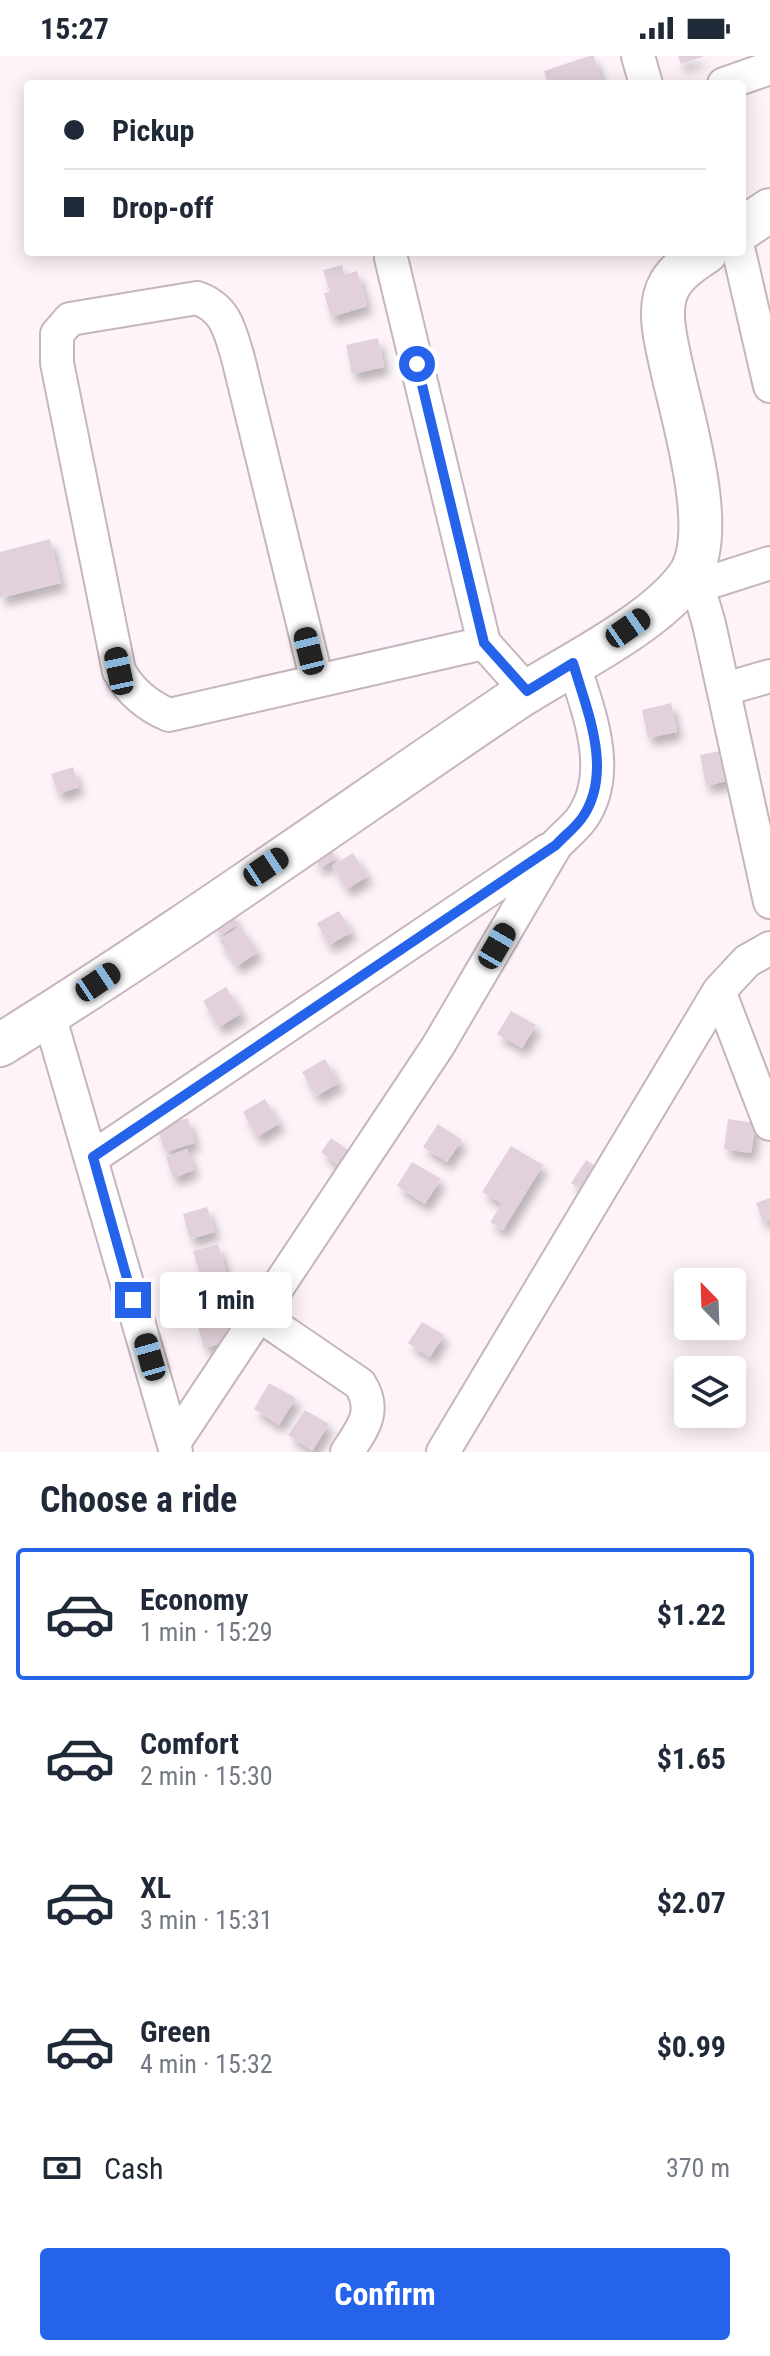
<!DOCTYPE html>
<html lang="en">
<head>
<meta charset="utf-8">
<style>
	body { margin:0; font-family:"Roboto Condensed",sans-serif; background:#f2f2f3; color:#1f2937; height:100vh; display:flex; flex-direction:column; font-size:30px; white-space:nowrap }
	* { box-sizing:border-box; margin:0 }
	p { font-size:26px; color:#747a83 }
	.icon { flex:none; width:44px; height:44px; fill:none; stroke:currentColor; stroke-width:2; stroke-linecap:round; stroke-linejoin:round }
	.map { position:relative; height:1396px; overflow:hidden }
	.drawer { display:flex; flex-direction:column; background:#fff; flex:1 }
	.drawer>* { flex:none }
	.top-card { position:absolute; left:24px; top:24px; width:722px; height:176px; border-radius:8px; box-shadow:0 4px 20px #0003; display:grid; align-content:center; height:176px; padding:0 40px; background:#fff }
	.needle { width:52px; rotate:337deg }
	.buttons { position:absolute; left:674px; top:1212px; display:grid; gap:16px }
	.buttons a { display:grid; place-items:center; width:72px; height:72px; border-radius:8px; background:#fff; box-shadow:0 4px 20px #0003; font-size:40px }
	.end { position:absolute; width:36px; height:36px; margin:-18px; border:10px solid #2563eb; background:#fff; box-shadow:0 0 0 4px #fff }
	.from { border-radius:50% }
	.bubble { position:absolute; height:56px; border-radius:8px; background:#fff; box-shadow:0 4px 20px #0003; font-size:26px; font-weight:700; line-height:56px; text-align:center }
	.car { position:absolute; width:24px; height:48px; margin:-24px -12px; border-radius:10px; box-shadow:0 0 6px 2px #0007; background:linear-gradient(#222 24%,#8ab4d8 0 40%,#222 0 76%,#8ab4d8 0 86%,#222 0) }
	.top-card b { display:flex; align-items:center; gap:28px; height:76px; font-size:30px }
	.top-card b+b { border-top:2px solid #e0e1e3 }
	.top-card i { width:20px; height:20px; background:#1f2937 }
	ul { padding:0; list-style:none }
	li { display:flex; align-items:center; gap:24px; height:132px; margin:0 16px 12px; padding:0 24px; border:4px solid transparent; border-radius:8px }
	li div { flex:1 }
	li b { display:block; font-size:30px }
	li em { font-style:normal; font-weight:700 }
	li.active { border-color:#2563eb }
	li>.icon { width:72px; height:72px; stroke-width:1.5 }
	h2 { padding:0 40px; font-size:36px; line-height:96px }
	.pay { display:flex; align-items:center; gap:20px; height:88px; padding:0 40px; font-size:30px }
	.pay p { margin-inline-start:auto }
	.action { display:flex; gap:16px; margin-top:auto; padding:16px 40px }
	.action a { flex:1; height:92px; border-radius:8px; background:#2563eb; color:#fff; font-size:32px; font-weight:700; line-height:92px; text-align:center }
	.status { display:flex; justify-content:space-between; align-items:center; height:56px; padding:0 40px; background:#fff; direction:ltr }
	.status svg { height:22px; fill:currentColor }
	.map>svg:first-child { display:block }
</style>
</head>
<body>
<div class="status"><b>15:27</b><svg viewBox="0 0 49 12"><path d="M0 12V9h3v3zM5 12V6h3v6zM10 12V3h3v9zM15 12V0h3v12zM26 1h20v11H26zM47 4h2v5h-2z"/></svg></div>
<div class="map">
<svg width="770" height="1396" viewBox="0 0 770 1396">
	<defs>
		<filter id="shadow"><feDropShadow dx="5" dy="8" stdDeviation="4" flood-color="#0004"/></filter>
	</defs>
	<rect width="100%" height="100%" fill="#fdf3f9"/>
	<path fill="#e2d1da" filter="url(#shadow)" d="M589,0h5l9,28h-55l-4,-13z
		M678,0h25v1l-22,7z
		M342,209l2,10 13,-4 10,35 -36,11 -7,-24 6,-1 -7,-22z
		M378,282l6,29 -32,7 -6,-29z
		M50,483l11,44 -61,15v-46z
		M671,647l6,29 -29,6 -6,-28z
		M725,694l6,30 -25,6 -6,-31z
		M73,711l6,20 -21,7 -7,-20z
		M328,790l8,12 -16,10 -7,-13z
		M353,797l15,23 -21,13 -15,-23z
		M230,855l8,13 -17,11 -9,-13z
		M339,855l13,21 -23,13 -12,-22z
		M240,870l18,26 -21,14 -18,-26z
		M226,931l16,26 -23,14 -16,-26z
		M511,955l25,14 -14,23 -25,-14z
		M325,1003l14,24 -23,13 -14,-24z
		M265,1043l15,24 -23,14 -14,-25z
		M188,1062l7,25 -30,9 -8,-25z
		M728,1063l28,4 -5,30 -27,-4z
		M438,1068l24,16 -15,22 -24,-15z
		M331,1082l18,13 -11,14 -17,-13z
		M511,1090l32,19 -40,65 -13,-8 12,-18 -20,-12z
		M187,1093l7,21 -21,8 -7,-21z
		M586,1104l18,11 -15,23 -18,-11z
		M412,1106l29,17 -16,25 -28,-18z
		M770,1142v22l-7,2 -7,-19z
		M207,1151l8,25 -25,7 -7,-25z
		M218,1188l8,27 -25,7 -8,-27z
		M227,1259l7,25 -30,8 -7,-25z
		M422,1266l22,13 -14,22 -22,-14z
		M269,1327l27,15 -17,27 -25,-16z
		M305,1354l24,14 -17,27 -24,-16z"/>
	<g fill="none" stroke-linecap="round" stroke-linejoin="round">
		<defs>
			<path id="minor" d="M638,0l8,28
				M724,28l46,-16
				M739,196l31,134
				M391,202l93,385 43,48
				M687,523l11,7 11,38 61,278
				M698,530l72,-23
				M317,625l-79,-323c-8,-27 -12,-50 -41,-60l-127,21 -13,15v29l62,308c11,20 29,35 50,44l315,-72
				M725,633l45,-13
				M719,935l51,133
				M49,959l127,437
				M93,1101l455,-307
				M259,1259l101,69c17,27 3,44 -13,68
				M174,1387l264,-397 118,-201c8,-9 19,-17 26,-27 32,-46 6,-108 -9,-155
				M443,1396l276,-461 28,-30 23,-13"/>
			<path id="major" d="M742,173l28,-19
				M0,989c174,-108 341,-228 511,-343 51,-34 142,-76 177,-125 32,-44 -7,-163 -18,-217 -5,-23 -13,-54 0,-76 8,-14 23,-23 36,-32"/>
		</defs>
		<use href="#minor" stroke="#c6b5bf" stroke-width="36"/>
		<use href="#major" stroke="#c6b5bf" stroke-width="46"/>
		<use href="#minor" stroke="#fff" stroke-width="32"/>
		<use href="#major" stroke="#fff" stroke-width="42"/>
	</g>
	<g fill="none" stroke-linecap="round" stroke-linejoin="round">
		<path stroke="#2563eb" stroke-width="10" d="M133,1244l-40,-143 463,-312c8,-9 19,-17 26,-27 32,-46 5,-107 -9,-155l-46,28 -43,-48 -67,-279"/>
	</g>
</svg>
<div class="buttons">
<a><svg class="needle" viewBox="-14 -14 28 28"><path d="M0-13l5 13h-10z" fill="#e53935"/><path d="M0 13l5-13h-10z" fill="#747a83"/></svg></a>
<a><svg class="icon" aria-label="layers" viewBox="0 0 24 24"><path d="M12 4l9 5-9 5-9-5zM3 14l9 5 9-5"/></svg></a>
</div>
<i class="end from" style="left:417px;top:308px"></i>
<i class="end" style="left:133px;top:1244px"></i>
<div class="bubble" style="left:160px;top:1216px;width:132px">1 min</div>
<i class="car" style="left:628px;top:572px;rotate:55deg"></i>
<i class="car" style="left:309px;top:595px;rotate:346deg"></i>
<i class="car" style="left:119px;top:615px;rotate:348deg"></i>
<i class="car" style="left:266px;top:811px;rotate:56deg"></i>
<i class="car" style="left:497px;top:890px;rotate:30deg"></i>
<i class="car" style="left:98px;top:926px;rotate:56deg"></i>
<i class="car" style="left:150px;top:1301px;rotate:344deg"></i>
<div class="top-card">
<b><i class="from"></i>Pickup</b>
<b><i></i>Drop-off</b>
</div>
</div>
<section class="drawer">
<h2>Choose a ride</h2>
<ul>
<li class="active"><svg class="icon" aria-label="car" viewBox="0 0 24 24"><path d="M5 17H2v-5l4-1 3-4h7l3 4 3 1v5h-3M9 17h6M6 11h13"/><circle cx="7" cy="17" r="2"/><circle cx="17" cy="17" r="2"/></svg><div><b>Economy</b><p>1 min · 15:29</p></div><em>$1.22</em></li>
<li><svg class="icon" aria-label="car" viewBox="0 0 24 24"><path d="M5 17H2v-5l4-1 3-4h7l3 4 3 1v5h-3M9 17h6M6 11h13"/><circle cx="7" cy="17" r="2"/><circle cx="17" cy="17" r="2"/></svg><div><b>Comfort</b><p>2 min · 15:30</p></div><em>$1.65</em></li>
<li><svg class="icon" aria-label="car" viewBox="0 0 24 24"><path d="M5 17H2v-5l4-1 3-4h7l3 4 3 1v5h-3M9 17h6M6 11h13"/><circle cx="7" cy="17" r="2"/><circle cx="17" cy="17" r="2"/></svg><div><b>XL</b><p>3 min · 15:31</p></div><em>$2.07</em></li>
<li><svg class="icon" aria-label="car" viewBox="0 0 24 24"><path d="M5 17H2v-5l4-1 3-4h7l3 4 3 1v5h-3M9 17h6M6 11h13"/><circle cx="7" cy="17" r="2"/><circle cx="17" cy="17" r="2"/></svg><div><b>Green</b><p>4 min · 15:32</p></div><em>$0.99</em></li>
</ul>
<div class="pay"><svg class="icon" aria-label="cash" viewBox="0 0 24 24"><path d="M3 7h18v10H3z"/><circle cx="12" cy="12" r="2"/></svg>Cash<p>370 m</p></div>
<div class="action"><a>Confirm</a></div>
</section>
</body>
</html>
